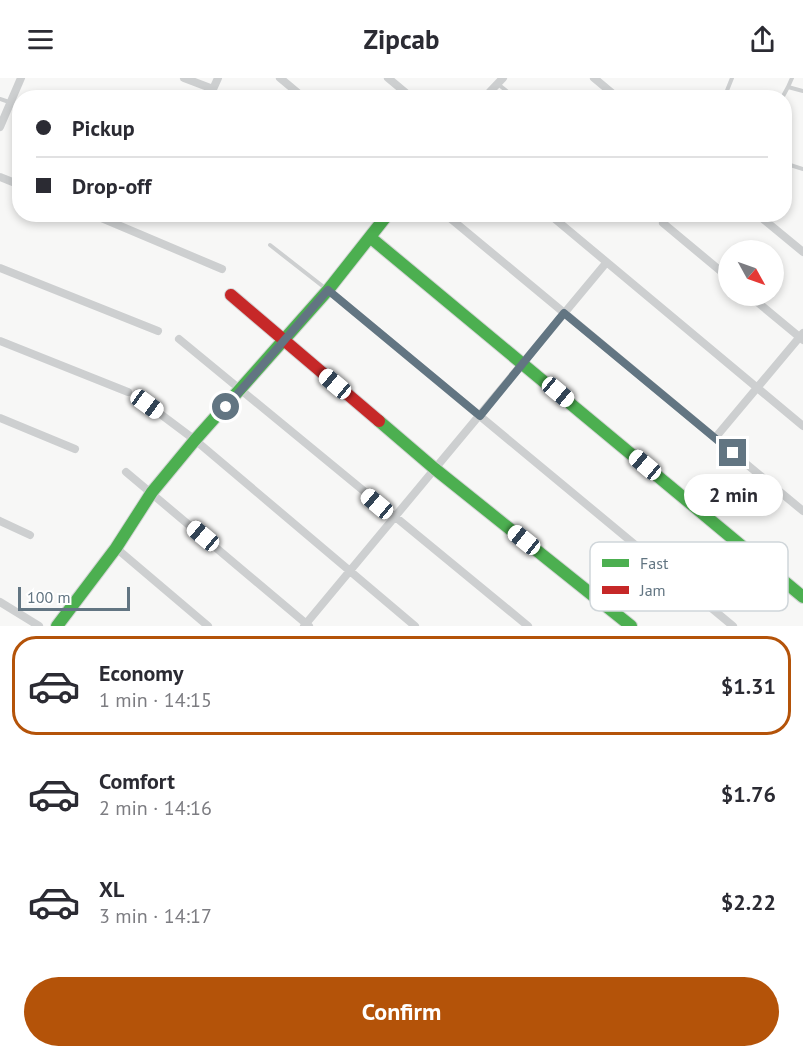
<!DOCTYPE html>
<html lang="en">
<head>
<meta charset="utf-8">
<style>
	body { margin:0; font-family:"PT Sans",sans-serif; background:#f2f2f3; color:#2b2b33; height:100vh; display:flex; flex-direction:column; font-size:22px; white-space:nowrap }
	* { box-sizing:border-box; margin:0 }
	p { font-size:20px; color:#7c7c81 }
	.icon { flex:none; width:33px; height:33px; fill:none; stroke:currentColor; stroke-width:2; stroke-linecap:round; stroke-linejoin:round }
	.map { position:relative; height:548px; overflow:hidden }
	.details { display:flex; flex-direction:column; background:#fff; flex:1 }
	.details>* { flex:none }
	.top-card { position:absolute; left:12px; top:12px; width:780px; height:132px; border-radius:24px; box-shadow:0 3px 9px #0003; display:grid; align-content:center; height:132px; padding:0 24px; background:#fff }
	.needle { width:39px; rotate:130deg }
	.tools { position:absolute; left:718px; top:162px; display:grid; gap:12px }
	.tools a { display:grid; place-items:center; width:66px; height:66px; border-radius:50%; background:#fff; box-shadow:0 3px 9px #0003; font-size:30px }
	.scale { position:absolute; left:18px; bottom:15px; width:112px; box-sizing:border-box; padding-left:6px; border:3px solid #627582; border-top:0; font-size:16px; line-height:21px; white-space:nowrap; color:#627582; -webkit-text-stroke:4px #fff; paint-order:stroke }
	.end { position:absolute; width:27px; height:27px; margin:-14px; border:8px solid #627582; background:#fff; box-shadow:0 0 0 3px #fff }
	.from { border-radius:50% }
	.bubble { position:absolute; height:42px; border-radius:21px; background:#fff; box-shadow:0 3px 9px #0003; font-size:20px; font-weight:600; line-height:42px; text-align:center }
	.car { position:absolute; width:18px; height:36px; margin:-18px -9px; border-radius:8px; box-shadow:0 0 4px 2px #0007; background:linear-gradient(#fff 24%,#345 0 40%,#fff 0 76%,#345 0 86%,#fff 0) }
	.top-card b { display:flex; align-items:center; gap:21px; height:57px; font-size:22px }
	.top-card b+b { border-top:2px solid #e1e1e2 }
	.top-card i { width:15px; height:15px; background:#2b2b33 }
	ul { padding:10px 0 0; list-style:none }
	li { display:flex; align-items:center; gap:18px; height:99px; margin:0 12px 9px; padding:0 12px; border:3px solid transparent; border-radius:24px }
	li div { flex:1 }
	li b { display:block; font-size:22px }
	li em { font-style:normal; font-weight:600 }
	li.selected { border-color:#b45309 }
	li>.icon { width:54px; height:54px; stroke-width:1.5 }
	.primary-button { display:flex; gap:12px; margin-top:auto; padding:12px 24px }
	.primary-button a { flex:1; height:69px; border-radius:36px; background:#b45309; color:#fff; font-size:24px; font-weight:600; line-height:69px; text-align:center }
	header { display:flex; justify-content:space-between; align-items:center; height:78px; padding:0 24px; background:#fff; font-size:27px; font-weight:600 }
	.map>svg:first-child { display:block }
</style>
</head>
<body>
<header><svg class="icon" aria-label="menu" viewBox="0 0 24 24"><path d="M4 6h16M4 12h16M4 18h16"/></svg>Zipcab<svg class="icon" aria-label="share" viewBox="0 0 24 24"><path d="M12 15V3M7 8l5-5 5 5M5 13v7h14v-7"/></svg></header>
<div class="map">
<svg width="803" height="548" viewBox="0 0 803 548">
	<rect width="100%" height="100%" fill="#f7f7f6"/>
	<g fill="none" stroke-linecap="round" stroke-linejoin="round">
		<defs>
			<path id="fast" d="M371,160l432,359
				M379,343l56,48 196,157
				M57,548l59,-78 36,-56 43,-52 133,-150 60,-76"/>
			<path id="jam" d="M231,217l148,126"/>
		</defs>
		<use href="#fast" stroke="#d4d5d6" stroke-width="14"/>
		<use href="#jam" stroke="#d4d5d6" stroke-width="14"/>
		<path stroke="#cdcfd0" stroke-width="4" d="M792,0l-4,9 15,4
			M498,6l17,14
			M724,20l8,-20
			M782,20l6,-11
			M0,21l9,3
			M784,85l19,6
			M270,167l55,43"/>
		<path stroke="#cdcfd0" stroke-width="8" d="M184,0l29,11
			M280,0l24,20
			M388,0l24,20
			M594,0l24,20
			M209,20l9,-20
			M484,20l19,-20
			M0,49l21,-49
			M0,99l20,8
			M92,136l130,55
			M445,136l358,297
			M549,136l254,212
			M757,136l46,38
			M663,145l66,55
			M0,190l158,63
			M328,212l405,336
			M750,218l53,44
			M179,261l349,287
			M0,263l128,51
			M147,326l48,36 220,186
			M0,340l75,31
			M715,360l88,-105
			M126,394l183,154
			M0,443l30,14
			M116,470l92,78
			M0,524l39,24
			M304,548l302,-363"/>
		<use href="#fast" stroke="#4caf50" stroke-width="12"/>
		<use href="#jam" stroke="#c62828" stroke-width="12"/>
	</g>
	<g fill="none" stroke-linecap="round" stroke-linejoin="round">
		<path stroke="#627582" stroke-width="8" d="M226,329l102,-117 152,126 84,-103 169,140"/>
	</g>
	<rect x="590" y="464" width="198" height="69" rx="9" fill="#fff" stroke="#d0d6da" stroke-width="1.5"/>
	<rect x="602" y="481" width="27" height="8" fill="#4caf50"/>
	<rect x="602" y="508" width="27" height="8" fill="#c62828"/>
	<g font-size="16" fill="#627582">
		<text x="640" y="491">Fast</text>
		<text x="640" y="518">Jam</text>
	</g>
</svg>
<div class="tools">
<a><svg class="needle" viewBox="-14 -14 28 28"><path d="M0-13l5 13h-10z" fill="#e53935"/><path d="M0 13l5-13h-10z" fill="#7c7c81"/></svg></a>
</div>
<div class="scale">100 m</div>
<i class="end from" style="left:226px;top:329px"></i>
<i class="end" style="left:733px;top:375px"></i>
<div class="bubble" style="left:684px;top:396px;width:99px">2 min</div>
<i class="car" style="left:335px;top:306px;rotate:310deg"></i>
<i class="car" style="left:558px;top:314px;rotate:130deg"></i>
<i class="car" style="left:147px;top:326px;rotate:126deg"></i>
<i class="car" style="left:645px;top:387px;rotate:310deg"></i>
<i class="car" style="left:377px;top:426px;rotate:310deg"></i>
<i class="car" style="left:203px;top:458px;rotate:310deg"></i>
<i class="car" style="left:524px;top:462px;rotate:309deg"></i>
<div class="top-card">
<b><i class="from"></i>Pickup</b>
<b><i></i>Drop-off</b>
</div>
</div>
<section class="details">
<ul>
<li class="selected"><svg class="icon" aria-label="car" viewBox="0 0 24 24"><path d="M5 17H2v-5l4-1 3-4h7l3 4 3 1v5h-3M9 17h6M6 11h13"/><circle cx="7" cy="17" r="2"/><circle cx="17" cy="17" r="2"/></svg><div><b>Economy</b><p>1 min · 14:15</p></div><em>$1.31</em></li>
<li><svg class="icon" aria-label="car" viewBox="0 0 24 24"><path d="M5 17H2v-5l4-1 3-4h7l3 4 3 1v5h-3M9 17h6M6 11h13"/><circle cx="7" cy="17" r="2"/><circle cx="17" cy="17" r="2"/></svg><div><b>Comfort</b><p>2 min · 14:16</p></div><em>$1.76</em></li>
<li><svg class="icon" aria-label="car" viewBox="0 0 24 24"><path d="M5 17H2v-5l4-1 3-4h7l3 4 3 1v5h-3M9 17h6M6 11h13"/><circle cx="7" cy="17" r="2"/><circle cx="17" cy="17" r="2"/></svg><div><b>XL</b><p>3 min · 14:17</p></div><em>$2.22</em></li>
</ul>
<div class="primary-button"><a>Confirm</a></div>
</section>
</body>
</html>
